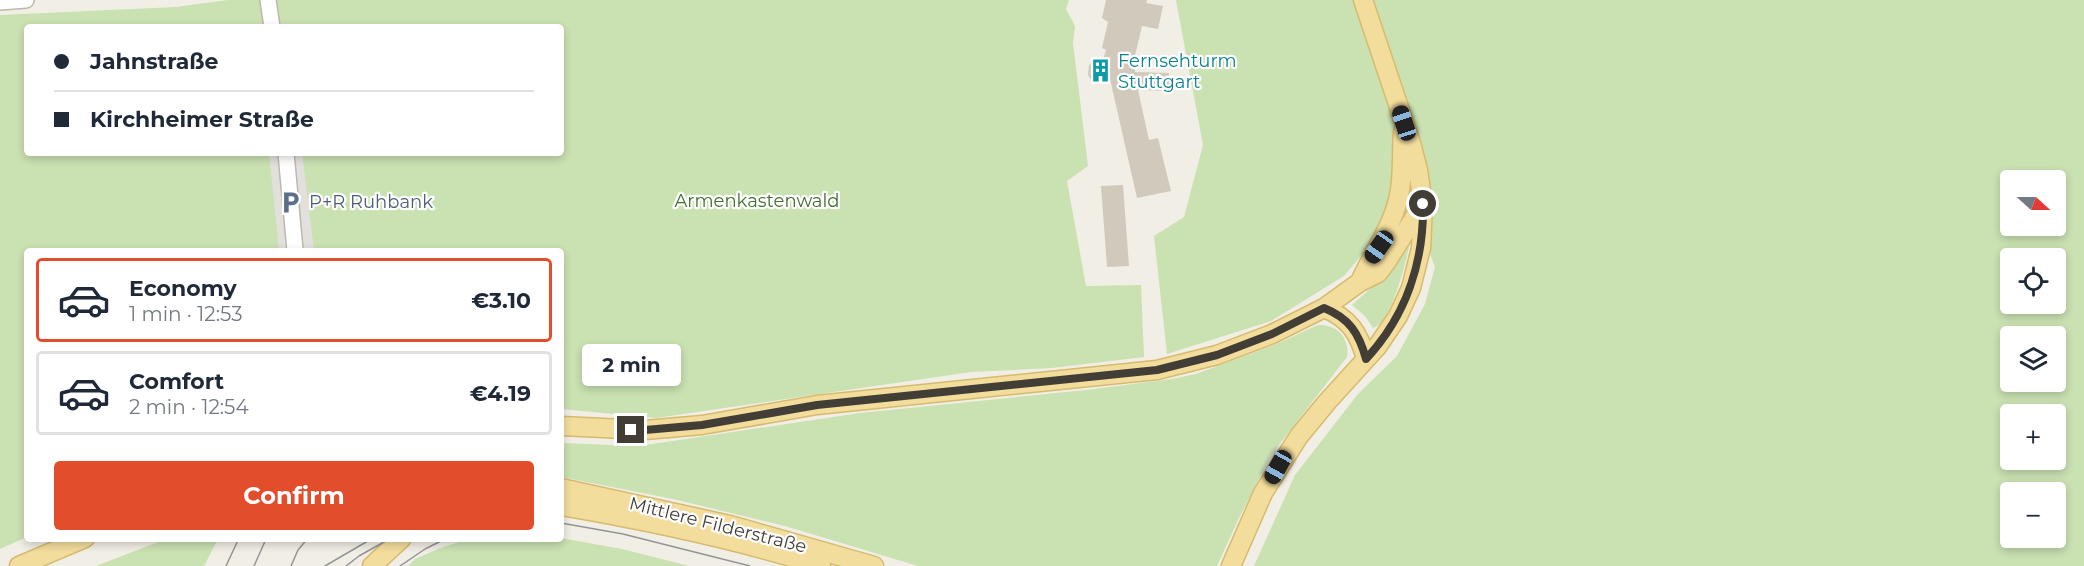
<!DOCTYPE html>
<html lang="en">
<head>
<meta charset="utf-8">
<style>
	body { margin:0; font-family:Montserrat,sans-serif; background:#f2f2f3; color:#1f2937; height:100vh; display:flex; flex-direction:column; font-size:22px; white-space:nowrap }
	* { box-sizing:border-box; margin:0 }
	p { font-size:20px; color:#747a83 }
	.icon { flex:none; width:33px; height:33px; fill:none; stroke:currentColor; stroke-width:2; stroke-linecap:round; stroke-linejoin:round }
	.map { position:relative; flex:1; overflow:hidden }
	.panel { position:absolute; left:24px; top:248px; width:540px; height:294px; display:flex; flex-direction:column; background:#fff; border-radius:6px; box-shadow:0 3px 9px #0003 }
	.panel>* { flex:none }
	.top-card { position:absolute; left:24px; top:24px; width:540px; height:132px; border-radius:6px; box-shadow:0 3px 9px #0003; display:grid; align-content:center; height:132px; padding:0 30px; background:#fff }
	.needle { width:39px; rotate:111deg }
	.controls { position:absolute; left:2000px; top:170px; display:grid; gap:12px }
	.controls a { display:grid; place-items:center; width:66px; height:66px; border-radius:6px; background:#fff; box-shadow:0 3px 9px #0003; font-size:30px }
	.end { position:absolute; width:27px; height:27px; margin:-14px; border:8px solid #423e36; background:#fff; box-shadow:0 0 0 3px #fff }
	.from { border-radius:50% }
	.bubble { position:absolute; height:42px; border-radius:6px; background:#fff; box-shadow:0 3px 9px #0003; font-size:20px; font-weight:700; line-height:42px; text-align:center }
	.car { position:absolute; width:18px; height:36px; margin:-18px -9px; border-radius:8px; box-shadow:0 0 4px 2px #0007; background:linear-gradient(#222 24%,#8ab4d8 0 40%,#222 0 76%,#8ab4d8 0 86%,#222 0) }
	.top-card b { display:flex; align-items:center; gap:21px; height:57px; font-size:22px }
	.top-card b+b { border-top:2px solid #e0e1e3 }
	.top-card i { width:15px; height:15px; background:#1f2937 }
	ul { padding:10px 0 0; list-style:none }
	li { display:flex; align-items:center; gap:18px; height:84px; margin:0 12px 9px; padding:0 18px; border:3px solid #e0e1e3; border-radius:6px }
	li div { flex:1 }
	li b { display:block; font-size:22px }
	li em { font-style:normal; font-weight:700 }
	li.active { border-color:#e24d2b }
	li>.icon { width:54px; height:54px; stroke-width:1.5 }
	.primary-button { display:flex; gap:12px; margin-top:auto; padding:12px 30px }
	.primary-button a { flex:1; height:69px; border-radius:6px; background:#e24d2b; color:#fff; font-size:24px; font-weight:700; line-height:69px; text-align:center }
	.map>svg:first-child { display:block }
</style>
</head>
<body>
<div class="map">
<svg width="2084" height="566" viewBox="0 0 2084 566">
	<rect width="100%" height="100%" fill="#f1eee5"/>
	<path fill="#cae1b2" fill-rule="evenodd" d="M228,0h841l-3,9 9,17 -2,17 15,123 -21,15 19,105 55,-1 3,72 -92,11 -81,4 -315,46 -95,-9v-159h-534v287l-27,12v-534l176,-8zM27,27h534v126h-534z
		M1176,0h908v566h-830l41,-91 63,-81 39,-38 28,-52 10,-37 -21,-56 -37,26 -33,39 -73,45 -104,33 -13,-118 30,-19 19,-72zM2010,180h45v45h-45zM2010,258h45v45h-45zM2010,336h45v45h-45zM2010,414h45v45h-45zM2010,492h45v45h-45z
		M1411,237c-3,18 -20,88 -38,91l-8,-12 -13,-11 28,-25z
		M1318,325c19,-1 32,13 29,32l-76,98 -33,65 -21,46h-299l-133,-40 -112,-27 -112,-22v-34l78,3 221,-33 226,-23 86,-11 24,-5 85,-32z
		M561,538l61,11 67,17h-281l7,-7 25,-11 29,-9z
		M166,539h52l-14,27h-108z"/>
	<path fill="#e2e0dd" d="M269,153h33l12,97h-35z"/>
	<path fill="#d1cabc" d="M1106,0h41l-1,3 17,3 -5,23 -16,-3 -7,30v16l34,1v18l-31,-1 11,50 9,-2 13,53 -34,7 -27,-119 -5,3 -7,2 -7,-4 -3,-5 1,-10 6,-5h8l3,-10 -4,-2 6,-26 -6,-4z
		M1123,185l6,81 -22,1 -6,-81z"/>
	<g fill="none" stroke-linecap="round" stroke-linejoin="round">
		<defs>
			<path id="minor" d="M268,0l4,27
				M0,2l26,-2
				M286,153l9,97"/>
			<path id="major" d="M1360,282c11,-26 28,-48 36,-75 8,-25 5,-51 7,-75
				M1324,308c25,10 35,25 42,51
				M561,426l84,4 57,-5 115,-20 340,-35 60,-15 55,-21 52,-26 36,-26 18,-9 9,-12 36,-57
				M561,488l169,37 144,41
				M561,506c88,15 174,33 260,60
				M19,566l66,-28
				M372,566l30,-28
				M1231,566l32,-73 36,-57 28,-34 50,-55 21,-31 13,-28 10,-40 2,-44 -5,-34 -7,-27 -48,-143"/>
		</defs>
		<use href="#minor" stroke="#beb8ac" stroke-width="18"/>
		<use href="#major" stroke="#d6bb6e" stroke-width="21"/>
		<use href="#minor" stroke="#fff" stroke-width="15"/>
		<use href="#major" stroke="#f3dd9c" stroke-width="18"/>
		<path stroke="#949494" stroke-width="1.5" d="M561,523l62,11 127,32
			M226,566l13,-28
			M254,566l12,-27
			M291,566l7,-16 10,-12
			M325,566l48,-28
			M346,566l13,-10 32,-18
			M400,566l25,-17 22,-11"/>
	</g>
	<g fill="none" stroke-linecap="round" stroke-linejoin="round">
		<path stroke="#423e36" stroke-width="8" d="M631,430h14l57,-5 115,-20 340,-35 60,-15 55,-21 52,-26c25,10 35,25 42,51 40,-43 58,-97 57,-155"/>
	</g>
	<defs>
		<symbol id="building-bare" viewBox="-9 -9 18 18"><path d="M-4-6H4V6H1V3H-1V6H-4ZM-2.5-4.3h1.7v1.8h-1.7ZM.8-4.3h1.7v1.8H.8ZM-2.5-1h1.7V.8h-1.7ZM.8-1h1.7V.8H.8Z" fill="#0f9aa8" stroke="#fff" stroke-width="2.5" paint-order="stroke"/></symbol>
		<symbol id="parking-bare" viewBox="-9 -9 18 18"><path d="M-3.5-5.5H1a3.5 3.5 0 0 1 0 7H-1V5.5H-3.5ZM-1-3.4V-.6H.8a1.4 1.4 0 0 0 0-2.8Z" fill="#5c6f8a" stroke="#fff" stroke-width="2.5" paint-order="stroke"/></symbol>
	</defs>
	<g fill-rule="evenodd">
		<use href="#building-bare" x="1084" y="54" width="33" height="33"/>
		<use href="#parking-bare" x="274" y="186" width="33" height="33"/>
	</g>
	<g text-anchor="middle" stroke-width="4.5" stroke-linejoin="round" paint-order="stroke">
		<g font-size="18" fill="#0d838f" stroke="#fff" text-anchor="start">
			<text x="1118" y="67">Fernsehturm<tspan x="1118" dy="21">Stuttgart</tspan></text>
		</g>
		<g font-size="18" fill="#456d30" stroke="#fff">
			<text x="757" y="207">Armenkastenwald</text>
		</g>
		<g font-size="18" fill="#4e5e75" stroke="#fff" text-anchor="start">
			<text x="309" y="208">P+R Ruhbank</text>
		</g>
		<g font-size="18" fill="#423e36" stroke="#fff">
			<text transform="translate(718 525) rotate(14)" y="6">Mittlere Filderstraße</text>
		</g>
	</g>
</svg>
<div class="controls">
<a><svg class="needle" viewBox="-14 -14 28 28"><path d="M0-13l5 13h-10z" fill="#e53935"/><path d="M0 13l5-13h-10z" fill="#747a83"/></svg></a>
<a><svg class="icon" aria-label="locate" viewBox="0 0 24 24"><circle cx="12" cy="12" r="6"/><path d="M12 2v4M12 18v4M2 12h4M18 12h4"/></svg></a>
<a><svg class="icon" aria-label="layers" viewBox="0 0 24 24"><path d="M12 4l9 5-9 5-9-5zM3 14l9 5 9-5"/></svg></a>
<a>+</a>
<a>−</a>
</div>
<i class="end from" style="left:1423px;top:204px"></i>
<i class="end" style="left:631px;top:430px"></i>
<div class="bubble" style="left:582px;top:344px;width:99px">2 min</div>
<i class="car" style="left:1404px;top:123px;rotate:342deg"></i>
<i class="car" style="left:1379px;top:247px;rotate:215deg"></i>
<i class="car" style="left:1278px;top:467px;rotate:209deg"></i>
<div class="top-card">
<b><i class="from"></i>Jahnstraße</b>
<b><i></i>Kirchheimer Straße</b>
</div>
<section class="panel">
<ul>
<li class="active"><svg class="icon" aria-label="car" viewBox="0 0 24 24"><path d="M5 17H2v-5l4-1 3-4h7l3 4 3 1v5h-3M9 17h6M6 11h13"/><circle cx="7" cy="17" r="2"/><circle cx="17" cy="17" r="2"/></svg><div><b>Economy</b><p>1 min · 12:53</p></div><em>€3.10</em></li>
<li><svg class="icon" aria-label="car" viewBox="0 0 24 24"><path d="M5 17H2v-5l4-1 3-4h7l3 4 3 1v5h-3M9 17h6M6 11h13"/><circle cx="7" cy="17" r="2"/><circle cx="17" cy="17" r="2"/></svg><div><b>Comfort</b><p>2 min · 12:54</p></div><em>€4.19</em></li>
</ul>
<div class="primary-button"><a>Confirm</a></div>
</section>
</div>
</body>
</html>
